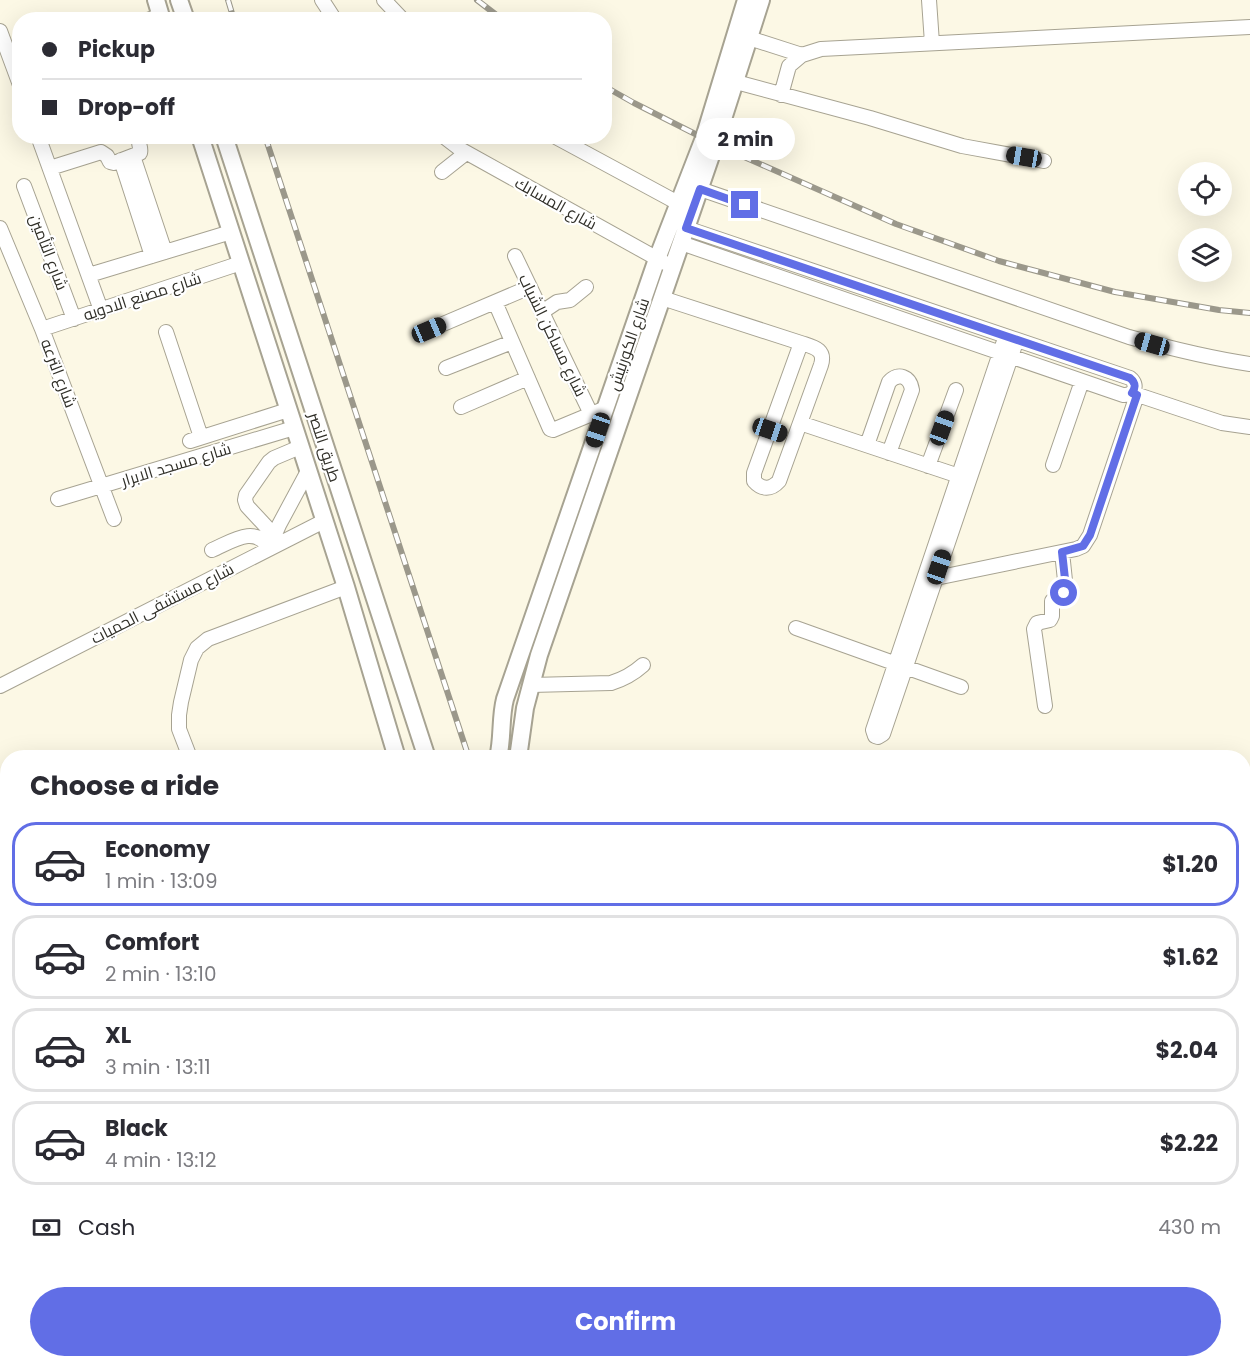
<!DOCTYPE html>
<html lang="en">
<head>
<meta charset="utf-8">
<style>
	body { margin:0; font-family:Poppins,Cairo,sans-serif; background:#f2f2f3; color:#2b2b33; height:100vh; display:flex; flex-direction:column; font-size:22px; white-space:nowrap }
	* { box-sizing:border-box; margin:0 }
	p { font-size:20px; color:#7c7c81 }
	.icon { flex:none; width:33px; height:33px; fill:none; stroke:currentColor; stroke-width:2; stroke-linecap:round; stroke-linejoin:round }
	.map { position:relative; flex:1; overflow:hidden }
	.drawer { position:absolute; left:0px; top:750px; width:1251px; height:618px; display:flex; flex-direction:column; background:#fff; border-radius:24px 24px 0 0; box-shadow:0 6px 24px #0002 }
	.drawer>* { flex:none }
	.guide { position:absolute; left:12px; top:12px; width:600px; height:132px; border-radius:24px; box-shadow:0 6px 24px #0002; display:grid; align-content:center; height:132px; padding:0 30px; background:#fff }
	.fabs { position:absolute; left:1178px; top:162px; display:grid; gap:12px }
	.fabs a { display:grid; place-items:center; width:54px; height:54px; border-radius:50%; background:#fff; box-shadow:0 6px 24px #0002; font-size:30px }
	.end { position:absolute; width:27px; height:27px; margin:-14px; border:8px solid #616ee6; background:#fff; box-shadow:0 0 0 3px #fff }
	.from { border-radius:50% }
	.bubble { position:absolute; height:42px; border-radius:21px; background:#fff; box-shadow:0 6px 24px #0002; font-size:20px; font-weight:700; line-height:42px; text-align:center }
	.car { position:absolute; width:18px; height:36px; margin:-18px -9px; border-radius:8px; box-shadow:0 0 4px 2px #0007; background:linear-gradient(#222 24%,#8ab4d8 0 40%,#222 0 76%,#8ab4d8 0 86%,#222 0) }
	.guide b { display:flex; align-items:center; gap:21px; height:57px; font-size:22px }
	.guide b+b { border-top:2px solid #e1e1e2 }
	.guide i { width:15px; height:15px; background:#2b2b33 }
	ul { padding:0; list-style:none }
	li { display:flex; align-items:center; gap:18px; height:84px; margin:0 12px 9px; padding:0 18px; border:3px solid #e1e1e2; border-radius:24px }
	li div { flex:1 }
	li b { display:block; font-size:22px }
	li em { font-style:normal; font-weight:700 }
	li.on { border-color:#616ee6 }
	li>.icon { width:54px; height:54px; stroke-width:1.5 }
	h2 { padding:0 30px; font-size:27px; line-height:72px }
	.pay { display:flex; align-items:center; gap:15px; height:66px; padding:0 30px; font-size:22px }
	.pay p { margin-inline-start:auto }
	.cta { display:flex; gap:12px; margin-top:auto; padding:12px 30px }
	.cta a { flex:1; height:69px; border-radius:36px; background:#616ee6; color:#fff; font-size:24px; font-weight:700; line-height:69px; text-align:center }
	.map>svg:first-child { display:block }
</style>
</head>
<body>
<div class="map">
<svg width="1250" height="1368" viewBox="0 0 1250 1368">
	<rect width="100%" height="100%" fill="#fcf8e5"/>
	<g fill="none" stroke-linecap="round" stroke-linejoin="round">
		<defs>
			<path id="minor" d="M322,0l13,20
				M384,0l19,20
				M929,0l3,43
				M148,20l13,-5
				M0,31l20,54
				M749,38l53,17
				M736,82l134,36 92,28 82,15
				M781,95l8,-29 13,-11 19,-6 429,-22
				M38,136l63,174
				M443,136l17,13 205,114
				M554,136l124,67
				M133,156l32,96
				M121,160l31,96
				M50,168l51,-16 6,4 3,6 4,1 26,-10c2,-6 -4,-10 1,-17
				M442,172l24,-19
				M24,186l50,133
				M700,189l429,148c40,11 80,21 121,27
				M0,228l42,101 72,190
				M681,243l442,152c11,1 16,-10 7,-17l-444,-150
				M515,256l76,158
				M89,275l142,-43
				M662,298l139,45c12,4 25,6 20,22l-42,116c-8,9 -17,9 -25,0v-8l47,-130
				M495,302l55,127 3,1 53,-22
				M542,312l15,-10 13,-2 16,-13
				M42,329l199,-66
				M429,330l101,-43
				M166,332l35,105
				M1003,344l-130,386 2,6 3,1 5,-3 131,-386
				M446,368l66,-26
				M1132,393l90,30 28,4
				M461,407l67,-29
				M800,423l159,53
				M190,441l98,-31
				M867,445l22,-63c9,-10 21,-6 23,8l-23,63
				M1053,465l29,-84
				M928,466l28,-76
				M58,499l236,-71
				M274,535l-27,-29 -2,-6 1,-5 23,-33 5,-4 26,-11
				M272,541l7,-16 29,-54
				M212,550c19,-8 43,-26 57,-2
				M936,578l140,-29 7,-3 7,-11 47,-140
				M796,628l165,59
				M531,685l80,-2c13,-4 22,-9 32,-18
				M0,686l324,-165
				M1045,706l-11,-77 3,-6 13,-3 2,-4v-15c4,-5 10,-5 14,-11l-4,-38
				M189,755l-10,-26v-14l2,-13 10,-42 6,-12 11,-9 138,-52
				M0,835l8,20
				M0,1148l8,15
				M0,1268l8,-4
				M0,1297l3,-1 5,1
				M61,1360v8
				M361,1360l3,8
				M11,1368l15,-8
				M383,1368l19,-8"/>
			<path id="major" d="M156,0l6,20
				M179,0l7,20
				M200,136l146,451 51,171
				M224,136l203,622
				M498,758c5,-20 2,-40 7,-59l152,-440 47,-121 42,-138
				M518,758l7,-50 14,-53 176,-511 46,-144
				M599,1360l3,8
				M628,1360l3,8
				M257,1368l17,-8"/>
		</defs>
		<use href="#minor" stroke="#a7a392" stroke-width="16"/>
		<use href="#major" stroke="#a7a392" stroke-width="20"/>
		<use href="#minor" stroke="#fff" stroke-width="14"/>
		<use href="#major" stroke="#fff" stroke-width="16"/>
		<defs>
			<path id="rail" d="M228,0l6,20
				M477,0l26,20
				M604,86l30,17 81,41 181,80 103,37 116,31 104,18 31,3
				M265,136l204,622
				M682,1360l3,8"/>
		</defs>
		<use href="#rail" stroke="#9b988b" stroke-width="6"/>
		<use href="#rail" stroke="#fff" stroke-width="4" stroke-dasharray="11" stroke-linecap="butt"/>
	</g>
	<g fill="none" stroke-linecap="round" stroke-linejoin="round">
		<path stroke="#616ee6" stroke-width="8" d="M745,205l-45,-16 -14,39 444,150c6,5 6,9 2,15l5,2 -47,140 -7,11 -21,6 4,36 -2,5"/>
	</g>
	<g text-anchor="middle" stroke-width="4.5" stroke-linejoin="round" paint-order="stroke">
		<g font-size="16" fill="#302f28" stroke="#fff">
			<text transform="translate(556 203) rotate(29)" y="6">شارع المسابك</text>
			<text transform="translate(49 252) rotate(69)" y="6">شارع التأمين</text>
			<text transform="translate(142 296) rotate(-18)" y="6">شارع مصنع الادويه</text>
			<text transform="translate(553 335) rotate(64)" y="6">شارع مساكن الشباب</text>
			<text transform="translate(628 344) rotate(-71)" y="6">شارع الكورنيش</text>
			<text transform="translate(59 373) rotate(69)" y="6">شارع الترعه</text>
			<text transform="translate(325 447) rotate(72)" y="6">طريق النصر</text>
			<text transform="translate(176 464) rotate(-17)" y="6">شارع مسجد الابرار</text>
			<text transform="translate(162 603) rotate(-27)" y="6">شارع مستشفى الحميات</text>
		</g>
	</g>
</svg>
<div class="fabs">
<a><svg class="icon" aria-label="locate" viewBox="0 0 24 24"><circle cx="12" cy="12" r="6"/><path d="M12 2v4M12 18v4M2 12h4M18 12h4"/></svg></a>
<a><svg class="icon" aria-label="layers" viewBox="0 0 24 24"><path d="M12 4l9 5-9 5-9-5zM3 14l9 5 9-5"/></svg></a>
</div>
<i class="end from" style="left:1064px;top:593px"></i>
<i class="end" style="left:745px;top:205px"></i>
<div class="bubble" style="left:696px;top:118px;width:99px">2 min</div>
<i class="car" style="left:1024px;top:157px;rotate:280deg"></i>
<i class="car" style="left:429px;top:330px;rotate:67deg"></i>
<i class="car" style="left:1152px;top:344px;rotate:286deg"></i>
<i class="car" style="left:942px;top:428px;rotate:20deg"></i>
<i class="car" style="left:598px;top:430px;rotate:199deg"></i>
<i class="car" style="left:770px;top:430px;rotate:109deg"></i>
<i class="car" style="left:939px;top:567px;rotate:19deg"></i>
<div class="guide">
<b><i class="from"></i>Pickup</b>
<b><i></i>Drop-off</b>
</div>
<section class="drawer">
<h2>Choose a ride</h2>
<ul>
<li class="on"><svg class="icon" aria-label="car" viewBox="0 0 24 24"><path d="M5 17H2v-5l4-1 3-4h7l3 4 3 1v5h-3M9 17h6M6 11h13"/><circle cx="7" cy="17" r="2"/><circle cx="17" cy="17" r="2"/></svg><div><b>Economy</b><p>1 min · 13:09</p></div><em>$1.20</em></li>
<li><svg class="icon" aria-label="car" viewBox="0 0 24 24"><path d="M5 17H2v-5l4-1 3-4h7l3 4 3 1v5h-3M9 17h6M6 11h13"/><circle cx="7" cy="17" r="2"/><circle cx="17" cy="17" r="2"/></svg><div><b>Comfort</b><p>2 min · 13:10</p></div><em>$1.62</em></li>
<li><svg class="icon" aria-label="car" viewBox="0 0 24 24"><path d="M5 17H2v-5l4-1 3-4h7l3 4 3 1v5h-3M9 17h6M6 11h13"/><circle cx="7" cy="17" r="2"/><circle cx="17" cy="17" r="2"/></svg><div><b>XL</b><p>3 min · 13:11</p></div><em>$2.04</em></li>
<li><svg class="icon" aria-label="car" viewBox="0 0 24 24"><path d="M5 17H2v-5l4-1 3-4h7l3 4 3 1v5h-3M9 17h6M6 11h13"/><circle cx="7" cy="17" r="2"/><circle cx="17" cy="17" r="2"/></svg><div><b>Black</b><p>4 min · 13:12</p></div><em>$2.22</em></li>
</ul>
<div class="pay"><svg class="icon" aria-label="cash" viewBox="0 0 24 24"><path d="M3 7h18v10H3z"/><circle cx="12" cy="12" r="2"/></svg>Cash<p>430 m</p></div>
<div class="cta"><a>Confirm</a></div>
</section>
</div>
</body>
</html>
